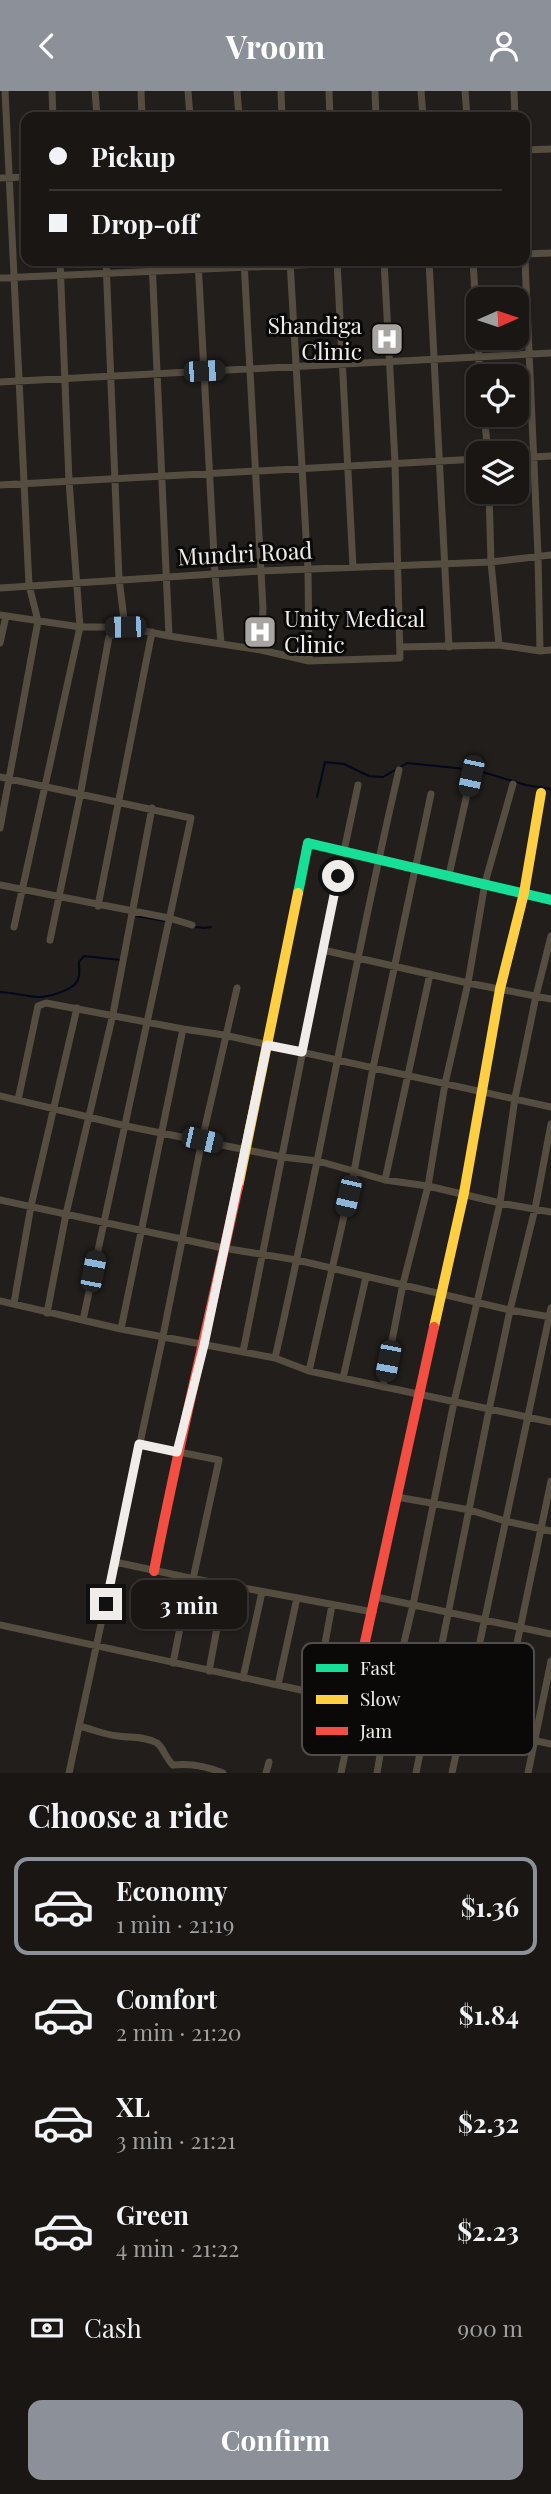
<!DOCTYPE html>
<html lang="en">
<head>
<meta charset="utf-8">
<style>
	body { margin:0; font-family:"Playfair Display",serif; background:#262322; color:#f1f3f6; height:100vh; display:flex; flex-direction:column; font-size:26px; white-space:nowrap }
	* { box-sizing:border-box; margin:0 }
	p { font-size:23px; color:#9f9fa0 }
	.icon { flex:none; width:38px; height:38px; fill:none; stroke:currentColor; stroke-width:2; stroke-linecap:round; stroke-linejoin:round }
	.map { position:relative; height:1682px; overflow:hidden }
	.details { display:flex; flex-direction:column; background:#191614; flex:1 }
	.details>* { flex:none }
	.top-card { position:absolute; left:21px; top:21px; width:509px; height:154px; border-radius:14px; box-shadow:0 2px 5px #0004,0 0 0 2px #373534; display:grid; align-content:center; height:154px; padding:0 28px; background:#191614 }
	.needle { width:46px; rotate:87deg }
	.controls { position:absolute; left:466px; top:196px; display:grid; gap:14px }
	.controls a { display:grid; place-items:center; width:63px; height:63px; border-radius:14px; background:#191614; box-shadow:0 2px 5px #0004,0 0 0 2px #373534; font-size:35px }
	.end { position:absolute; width:32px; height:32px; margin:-16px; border:9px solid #f0ece9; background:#111; box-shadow:0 0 0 4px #111 }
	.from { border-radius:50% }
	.bubble { position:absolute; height:49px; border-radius:14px; background:#191614; box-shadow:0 2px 5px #0004,0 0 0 2px #373534; font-size:23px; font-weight:700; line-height:49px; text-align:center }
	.car { position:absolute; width:21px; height:42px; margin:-21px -10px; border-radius:9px; box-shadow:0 0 5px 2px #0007; background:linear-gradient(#222 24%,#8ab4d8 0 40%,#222 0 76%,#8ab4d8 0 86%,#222 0) }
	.top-card b { display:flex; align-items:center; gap:24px; height:66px; font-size:26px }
	.top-card b+b { border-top:2px solid #373534 }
	.top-card i { width:18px; height:18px; background:#f1f3f6 }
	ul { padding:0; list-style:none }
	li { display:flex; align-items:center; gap:21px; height:98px; margin:0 14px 10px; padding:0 14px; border:4px solid transparent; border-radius:14px }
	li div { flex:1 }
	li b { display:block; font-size:26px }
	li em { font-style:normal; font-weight:700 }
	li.selected { border-color:#8c9099 }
	li>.icon { width:63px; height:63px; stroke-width:1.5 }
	h2 { padding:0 28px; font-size:32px; line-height:84px }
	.pay { display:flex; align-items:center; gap:18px; height:77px; padding:0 28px; font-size:26px }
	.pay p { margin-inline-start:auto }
	.action { display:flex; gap:14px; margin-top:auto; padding:14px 28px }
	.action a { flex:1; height:80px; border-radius:14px; background:#8c9099; color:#fff; font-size:28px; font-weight:700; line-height:80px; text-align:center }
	header { display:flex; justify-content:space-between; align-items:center; height:91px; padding:0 28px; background:#8c9099; color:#fff; font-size:32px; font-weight:700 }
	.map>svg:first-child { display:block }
</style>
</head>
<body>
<header><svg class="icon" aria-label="back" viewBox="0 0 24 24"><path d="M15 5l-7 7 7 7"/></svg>Vroom<svg class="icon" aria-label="person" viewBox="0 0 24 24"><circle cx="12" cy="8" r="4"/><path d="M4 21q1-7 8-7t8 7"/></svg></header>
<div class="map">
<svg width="551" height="1682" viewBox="0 0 551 1682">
	<rect width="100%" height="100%" fill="#211e1b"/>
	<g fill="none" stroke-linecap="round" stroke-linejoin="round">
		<path stroke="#03081c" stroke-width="2" d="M317,706l8,-35 19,2 25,12 14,1 24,-14 69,7 50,15 25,4
			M136,825l29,5
			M195,836l9,1 7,-1
			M0,901c13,0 26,5 39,5 10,0 29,-6 36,-13 6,-6 4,-15 4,-22l5,-6 36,4"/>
		<path stroke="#564d41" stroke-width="7" d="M52,0l1,26
			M95,0l2,26
			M141,0l1,26
			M188,0l2,26
			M237,0l2,26
			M281,0l1,26
			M329,0l1,26
			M375,0l1,26
			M421,0l2,26
			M465,0l2,26
			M514,0l1,26
			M525,59l26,-1
			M0,87l26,-1
			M525,163l26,-1
			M152,170l17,375
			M198,170l17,313 6,69
			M244,170l19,347 -2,42
			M290,170l18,309 1,91
			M337,170l16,306
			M429,170l20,386
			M473,170l7,115
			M525,170l13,294 2,96
			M0,187l391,-17
			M0,291l551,-29
			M484,324l4,38
			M516,367l35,-2
			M0,394l478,-26
			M489,401l2,70 8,83
			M0,497l260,-17 231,-9 60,-7
			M0,524l80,12h45l44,9 92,14 48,11 91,-3 -5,-196 -11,-201
			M0,552l6,-27
			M400,556l99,-2 41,6 11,-1
			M0,686l191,41 -108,502
			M0,737l38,-207 -9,-36 -24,-494
			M449,784l22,-99
			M0,794l169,33 23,7
			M98,815l54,-274
			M14,836l66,-300 -11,-146 -9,-220
			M50,849l30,-144 29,-159 16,-10 -6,-48 -13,-318
			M323,859l145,33 83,16
			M0,1005l126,30 156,31 36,4 67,19 43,6 72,17 51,9
			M18,1009l20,-94 8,-3 137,26 41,6 327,72
			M385,1089l45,-206
			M0,1109l223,48 74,12 213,50 41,7
			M0,1210l121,28 154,29 34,13 242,51
			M14,1212l17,-97 46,-198
			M47,1222l19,-99 47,-200 39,-206
			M121,1238l62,-300
			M243,1261l80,-402 35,-165
			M275,1267c45,-195 78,-393 124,-588
			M309,1280l45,-199 19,-104 58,-274
			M343,1287l23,-101
			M383,1296l20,-103 25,-98 17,-102 23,-101 17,-100 28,-99
			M139,1353l80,16 -26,119
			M397,1406l73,13 35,11 46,10
			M115,1471l75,16
			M376,1506l175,37
			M0,1534l551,119
			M173,1572l17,-85 183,34
			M209,1580l16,-86
			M243,1587l19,-86
			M278,1594l19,-87
			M316,1602l16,-88
			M79,1635c13,3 26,9 39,10 12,2 27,0 39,7 6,4 9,16 16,22 18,-2 33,1 50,8
			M498,1643l53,-253
			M69,1682l94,-437 39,-196 35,-152
			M266,1682l3,-11
			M341,1682l15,-71
			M377,1682l11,-64 25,-104 41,-203 46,-199 15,-105 21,-102 15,-60
			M416,1682l73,-363 21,-100 25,-101 16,-85
			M452,1682l99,-465
			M528,1682l23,-112"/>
		<path stroke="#16e098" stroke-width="10" d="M298,802l10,-50 243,57"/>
		<path stroke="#ffcf43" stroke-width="10" d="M238,1096l60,-294
			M434,1236l30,-134 36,-204 24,-96 17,-100"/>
		<path stroke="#f24e42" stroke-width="10" d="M154,1480c25,-129 56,-256 84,-384
			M352,1610l82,-374"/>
	</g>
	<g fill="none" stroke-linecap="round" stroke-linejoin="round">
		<path stroke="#f0ece9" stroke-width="9" d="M106,1513l33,-160 38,8 27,-107 63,-300 35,7 36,-176"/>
	</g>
	<defs>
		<symbol id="hospital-square" viewBox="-11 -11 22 22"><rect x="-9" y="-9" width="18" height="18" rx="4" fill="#a8a4a1" stroke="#0b0907"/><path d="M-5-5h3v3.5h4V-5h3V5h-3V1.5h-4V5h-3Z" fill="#fff"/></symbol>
	</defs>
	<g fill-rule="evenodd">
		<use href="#hospital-square" x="368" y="229" width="38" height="38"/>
		<use href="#hospital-square" x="241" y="522" width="38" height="38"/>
	</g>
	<g text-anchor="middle" stroke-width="6" stroke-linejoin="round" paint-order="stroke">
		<g font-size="23" fill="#f0ece9" stroke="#0b0907" text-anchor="end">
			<text x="362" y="243">Shandiga<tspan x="362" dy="26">Clinic</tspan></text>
			<text x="284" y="536" text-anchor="start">Unity Medical<tspan x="284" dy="26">Clinic</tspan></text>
		</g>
		<g font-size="23" fill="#f0ece9" stroke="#0b0907">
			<text transform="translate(245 463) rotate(-3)" y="8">Mundri Road</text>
		</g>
	</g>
	<rect x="302" y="1552" width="232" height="112" rx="10" fill="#0b0907" stroke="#504d4b" stroke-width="2"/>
	<rect x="316" y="1573" width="32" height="8" fill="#16e098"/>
	<rect x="316" y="1604" width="32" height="9" fill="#ffcf43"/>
	<rect x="316" y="1636" width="32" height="8" fill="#f24e42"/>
	<g font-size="19" fill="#f0ece9">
		<text x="360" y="1584">Fast</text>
		<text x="360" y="1615">Slow</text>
		<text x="360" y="1647">Jam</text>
	</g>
</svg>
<div class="controls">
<a><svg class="needle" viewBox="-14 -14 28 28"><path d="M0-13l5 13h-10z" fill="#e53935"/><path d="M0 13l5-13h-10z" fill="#9f9fa0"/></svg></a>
<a><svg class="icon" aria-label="locate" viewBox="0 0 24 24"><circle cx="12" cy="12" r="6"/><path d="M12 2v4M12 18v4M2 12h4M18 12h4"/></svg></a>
<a><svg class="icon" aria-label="layers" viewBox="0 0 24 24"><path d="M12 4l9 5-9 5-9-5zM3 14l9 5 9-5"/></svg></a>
</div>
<i class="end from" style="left:338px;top:785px"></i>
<i class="end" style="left:106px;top:1513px"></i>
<div class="bubble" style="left:131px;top:1489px;width:116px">3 min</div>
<i class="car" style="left:204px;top:280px;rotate:87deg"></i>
<i class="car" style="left:125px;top:536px;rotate:269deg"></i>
<i class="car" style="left:471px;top:685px;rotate:192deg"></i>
<i class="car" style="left:202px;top:1049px;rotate:103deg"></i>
<i class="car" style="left:348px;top:1105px;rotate:193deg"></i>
<i class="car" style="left:93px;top:1180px;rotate:11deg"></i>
<i class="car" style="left:388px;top:1270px;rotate:191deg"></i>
<div class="top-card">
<b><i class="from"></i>Pickup</b>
<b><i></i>Drop-off</b>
</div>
</div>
<section class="details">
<h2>Choose a ride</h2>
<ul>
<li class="selected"><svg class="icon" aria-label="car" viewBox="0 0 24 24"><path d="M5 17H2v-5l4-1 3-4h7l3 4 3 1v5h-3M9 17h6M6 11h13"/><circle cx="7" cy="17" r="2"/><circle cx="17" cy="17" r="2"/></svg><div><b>Economy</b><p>1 min · 21:19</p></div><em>$1.36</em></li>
<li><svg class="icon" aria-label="car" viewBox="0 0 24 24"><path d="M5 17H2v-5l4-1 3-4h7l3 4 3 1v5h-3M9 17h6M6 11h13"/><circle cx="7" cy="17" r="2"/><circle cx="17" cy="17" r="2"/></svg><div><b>Comfort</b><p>2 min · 21:20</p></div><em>$1.84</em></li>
<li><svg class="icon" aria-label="car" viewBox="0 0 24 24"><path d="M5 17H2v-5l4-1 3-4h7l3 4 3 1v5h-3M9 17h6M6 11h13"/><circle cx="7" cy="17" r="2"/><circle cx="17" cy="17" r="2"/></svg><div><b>XL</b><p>3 min · 21:21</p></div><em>$2.32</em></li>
<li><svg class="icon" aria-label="car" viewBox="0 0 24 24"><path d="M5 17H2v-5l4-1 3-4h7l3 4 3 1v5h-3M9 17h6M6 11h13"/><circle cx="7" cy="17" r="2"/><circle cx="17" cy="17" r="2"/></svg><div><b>Green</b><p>4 min · 21:22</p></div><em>$2.23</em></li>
</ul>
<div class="pay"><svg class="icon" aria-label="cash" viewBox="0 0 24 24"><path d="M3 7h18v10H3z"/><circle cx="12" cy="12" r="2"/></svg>Cash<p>900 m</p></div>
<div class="action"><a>Confirm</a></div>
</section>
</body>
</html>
